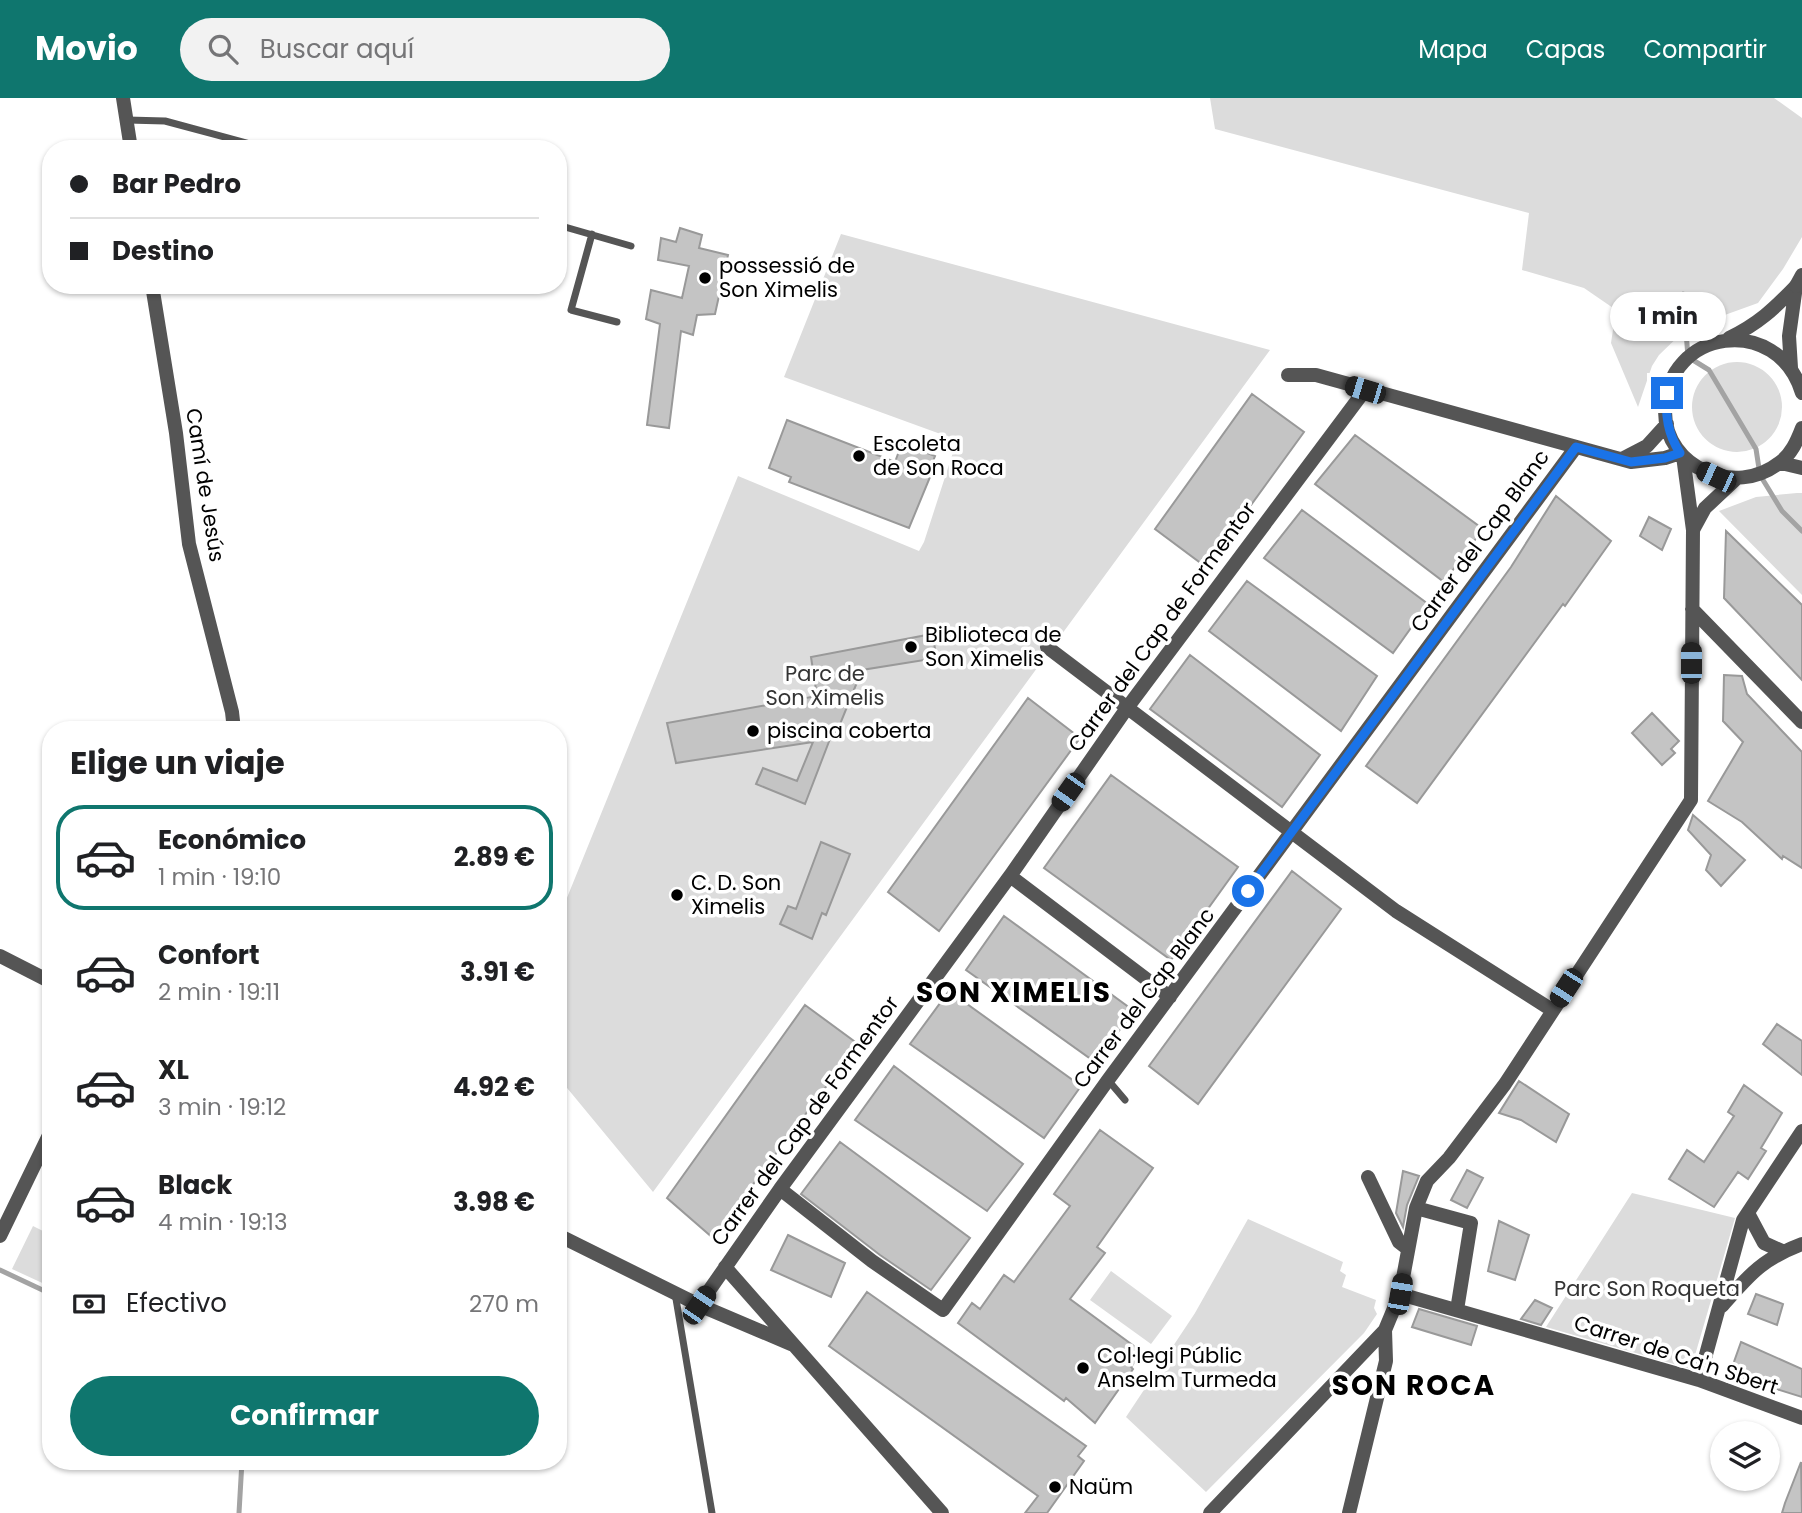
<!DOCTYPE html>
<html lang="es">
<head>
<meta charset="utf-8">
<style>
	body { margin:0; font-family:Poppins,sans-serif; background:#f2f2f2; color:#202124; height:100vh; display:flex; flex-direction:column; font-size:26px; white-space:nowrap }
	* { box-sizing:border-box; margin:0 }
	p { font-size:23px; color:#757577 }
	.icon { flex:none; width:38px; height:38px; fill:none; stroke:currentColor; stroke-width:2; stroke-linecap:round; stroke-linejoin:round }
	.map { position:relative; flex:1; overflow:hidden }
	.sheet { position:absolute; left:42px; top:623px; width:525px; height:749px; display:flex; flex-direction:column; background:#fff; border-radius:28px; box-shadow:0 2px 5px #0004 }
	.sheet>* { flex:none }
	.top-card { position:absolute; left:42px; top:42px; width:525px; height:154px; border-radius:28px; box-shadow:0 2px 5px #0004; display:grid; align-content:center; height:154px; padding:0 28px; background:#fff }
	.controls { position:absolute; left:1710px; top:1323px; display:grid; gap:14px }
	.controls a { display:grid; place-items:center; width:70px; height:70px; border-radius:50%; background:#fff; box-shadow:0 2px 5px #0004; font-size:35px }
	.end { position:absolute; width:32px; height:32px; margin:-16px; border:9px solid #1a73e8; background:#fff; box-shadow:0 0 0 4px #fff }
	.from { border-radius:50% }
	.bubble { position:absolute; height:49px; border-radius:24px; background:#fff; box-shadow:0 2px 5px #0004; font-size:23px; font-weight:700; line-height:49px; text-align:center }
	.car { position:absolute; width:21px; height:42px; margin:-21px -10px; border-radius:9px; box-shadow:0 0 5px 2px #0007; background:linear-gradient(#222 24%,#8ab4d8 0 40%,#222 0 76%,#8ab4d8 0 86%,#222 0) }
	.top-card b { display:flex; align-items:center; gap:24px; height:66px; font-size:26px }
	.top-card b+b { border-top:2px solid #e0e0e0 }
	.top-card i { width:18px; height:18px; background:#202124 }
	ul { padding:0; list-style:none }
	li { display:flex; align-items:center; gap:21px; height:105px; margin:0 14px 10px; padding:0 14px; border:4px solid transparent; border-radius:28px }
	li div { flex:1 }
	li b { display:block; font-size:26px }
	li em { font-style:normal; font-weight:700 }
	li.on { border-color:#0f766e }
	li>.icon { width:63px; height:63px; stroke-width:1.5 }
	h2 { padding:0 28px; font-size:32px; line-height:84px }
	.pay { display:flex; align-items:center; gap:18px; height:77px; padding:0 28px; font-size:26px }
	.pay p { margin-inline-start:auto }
	.primary-button { display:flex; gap:14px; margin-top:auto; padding:14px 28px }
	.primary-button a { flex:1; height:80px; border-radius:42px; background:#0f766e; color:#fff; font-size:28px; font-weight:700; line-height:80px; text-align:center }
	header { display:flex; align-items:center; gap:42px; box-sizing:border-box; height:98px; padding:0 35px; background:#0f766e; color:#fff }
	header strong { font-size:33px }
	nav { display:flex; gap:38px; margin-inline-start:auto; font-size:24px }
	.search { width:490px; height:63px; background:#f2f2f2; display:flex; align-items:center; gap:18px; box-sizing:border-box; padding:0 24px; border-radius:38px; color:#757577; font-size:26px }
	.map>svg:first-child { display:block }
</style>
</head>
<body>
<header>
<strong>Movio</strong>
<div class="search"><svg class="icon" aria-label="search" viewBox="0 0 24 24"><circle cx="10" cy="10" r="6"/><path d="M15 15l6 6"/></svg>Buscar aquí</div>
<nav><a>Mapa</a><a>Capas</a><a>Compartir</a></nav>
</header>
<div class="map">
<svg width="1802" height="1415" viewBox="0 0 1802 1415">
	<rect width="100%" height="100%" fill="#fff"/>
	<path fill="#dcdcdc" d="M1210,0h564l28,20v119l-19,32 -25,34 -72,26 -27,26 -7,11 -14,41 -27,-64 5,-33 -32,-22 -62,-18 7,-57 -314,-84z
		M841,136l429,116 -617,842 -95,-115v-157l180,-444 181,75 5,-9 33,-102 -173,-63z
		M1692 309a45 45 0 1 1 90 0a45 45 0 1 1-90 0Z
		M1797,395h5v102l-83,-84 37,-14z
		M1632,1095l103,25 -44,151 -145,-42z
		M1248,1121l95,43 -3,9 6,4 -4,12 34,13 -2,8 3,6 -13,19 -158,159 -80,-75 69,-104z
		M33,1128l18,9v52l-39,-18z
		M1111,1173l61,45 -21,28 -61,-44z"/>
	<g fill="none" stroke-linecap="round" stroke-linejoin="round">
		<path stroke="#a3a3a3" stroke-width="5" d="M1683,196l5,63 21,13 47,79 4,26 22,36 20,20
			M0,1172l51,24
			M239,1415l3,-52"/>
	</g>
	<path fill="#c4c4c4" stroke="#999" stroke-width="2" d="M680,130l22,7 -3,13 29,7 -13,59 -18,1 -4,20 -12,-4 -12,97 -22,-3 13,-101 -14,-5 5,-29 31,8 7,-32 -31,-6 3,-22 15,4z
		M1252,296l52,38 -98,135 -51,-38z
		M787,322l108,42 7,-19 33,13 -8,20 3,1 -21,51 -120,-46 2,-5 -22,-9z
		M1355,337l128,94 -39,53 -129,-98z
		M1556,398l55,45 -46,65 -2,-2 -146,199 -51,-37 145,-199z
		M1302,412l126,94 -35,49 -129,-95z
		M1649,419l22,12 -9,21 -22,-14z
		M1726,433l76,74v75l-78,-82z
		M1247,483l130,95 -36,55 -132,-100z
		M932,536l5,24 -75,12 -28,69h-4l-25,65 -49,-20 7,-16 34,13 16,-39 -137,21 -9,-40 150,-27 -6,-39z
		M1190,557l130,100 -38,52 -132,-98z
		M1724,577l18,1 5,18 55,58v116l-19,-12 -1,3 -40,-37 -34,-21 35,-59 -20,-21z
		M1028,600l52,40 -141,193 -51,-39z
		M1652,615l27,28 -8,8 4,4 -13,12 -30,-32z
		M1111,677l127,92 -67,93 -127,-92z
		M1693,717l52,45 -24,26 -15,-16 5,-15 -23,-25z
		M821,744l29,12 -24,61 -4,-2 -10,26 -32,-15 8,-18 8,3z
		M1292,773l49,38 -143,195 -49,-38z
		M1004,818l130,95 -39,51 -129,-92z
		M949,893l132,95 -37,52 -134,-94z
		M805,907l53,39 -145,194 -46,-40z
		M1777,926l25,17v34l-39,-31z
		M894,968l129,98 -36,47 -132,-91z
		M1519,983l50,33 -13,28 -35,-22 -22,-7z
		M1744,987l38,28 -21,35 5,3 -18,28 -10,-7 -24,35 -45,-28 18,-29 17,12 30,-46 -6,-4z
		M1100,1032l53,38 -56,79 8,6 -35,46 72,53 -11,15 2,2 -38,54 -29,-25 -2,3 -106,-78 14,-20 8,6 24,-34 10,7 56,-76 -16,-12z
		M840,1044l130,96 -39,52 -51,-35 -79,-61z
		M1467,1072l16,8 -16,30 -16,-8z
		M1403,1073l16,5 -12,29 -4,22 -7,-14z
		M1499,1123l30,14 -14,45 -27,-9z
		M788,1137l57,28 -14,34 -60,-27z
		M867,1194l219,154 -8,10 6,5 -37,52h-22l13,-17 -209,-150z
		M1756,1196l27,10 -6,21 -29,-11z
		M1535,1202l17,8 -11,17 -20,-6z
		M1419,1211l58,17 -6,19 -59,-18z
		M1741,1244l61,27v28l-35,-11 -1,3 -37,-13z
		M1801,1364l1,51h-20l3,-10z"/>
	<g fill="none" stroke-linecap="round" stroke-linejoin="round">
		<path stroke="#555" stroke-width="7" d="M127,22l38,1 104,28
			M558,127l73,21
			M592,136l-21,76 46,12
			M1108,982l17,20
			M675,1195l37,220"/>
		<path stroke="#555" stroke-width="14" d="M1729,240c29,-14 45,-29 67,-52
			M1791,270l-2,-32 7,-50
			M1288,277h28l315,87 34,-4 15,-5
			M1802,295c-24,-80 -136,-65 -137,18 0,58 71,86 114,52 12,-8 18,-22 23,-35
			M1622,361l25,-13 20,-22
			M1781,365l21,5
			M1693,432l12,-22 31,-29
			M1692,511l110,113
			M1047,549l349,264 156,99
			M1010,778l160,121
			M0,858l51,26
			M1368,1079l31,65 9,7
			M780,1091l92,72 71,49 165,-230 468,-633
			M1416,1110l55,15 -14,87
			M1748,1115l16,30 18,8
			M558,1137l141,70 92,39
			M725,1169l217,246
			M1400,1196l299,86 103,38
			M699,1207l81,-116 230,-313 117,-168 238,-318
			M1722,1208c27,-31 40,-47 80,-62
			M1699,1282l44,-160 59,-89
			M1210,1415l175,-183 15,-36 16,-86 11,-27 22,-23 56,-74 186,-284 2,-270 -10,-74
			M1349,1415l37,-152 -1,-31"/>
		<path stroke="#555" stroke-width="14" d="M123,0l8,51
			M152,187l24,148 13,111 43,168 2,18
			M1796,188l6,-11
			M0,1138l51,-105"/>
	</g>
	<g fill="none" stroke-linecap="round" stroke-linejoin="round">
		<path stroke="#1a73e8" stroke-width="9" d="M1248,793l328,-444 55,15 34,-4 15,-5c-12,-19 -15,-37 -13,-60"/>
	</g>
	<g fill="#000" stroke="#fff" stroke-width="2.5">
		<circle cx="705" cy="180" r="7"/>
		<circle cx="859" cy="358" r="7"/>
		<circle cx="911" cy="549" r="7"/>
		<circle cx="753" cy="633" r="7"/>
		<circle cx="677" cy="797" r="7"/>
		<circle cx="1083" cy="1270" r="7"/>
		<circle cx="1055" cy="1389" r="7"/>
	</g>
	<g text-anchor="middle" stroke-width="7" stroke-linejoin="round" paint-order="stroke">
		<g font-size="21" fill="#000" stroke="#fff" text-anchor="start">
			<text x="719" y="175">possessió de<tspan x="719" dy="24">Son Ximelis</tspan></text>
			<text x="873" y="353">Escoleta<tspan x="873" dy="24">de Son Roca</tspan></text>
			<text x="925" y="544">Biblioteca de<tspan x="925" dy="24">Son Ximelis</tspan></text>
			<text x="767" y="640">piscina coberta</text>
			<text x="691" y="792">C. D. Son<tspan x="691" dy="24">Ximelis</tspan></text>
			<text x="1097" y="1265">Col·legi Públic<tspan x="1097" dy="24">Anselm Turmeda</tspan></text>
			<text x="1069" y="1396">Naüm</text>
		</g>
		<g font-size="21" fill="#000" stroke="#fff">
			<text transform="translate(205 387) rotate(81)" y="7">Camí de Jesús</text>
			<text transform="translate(1480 443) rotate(-54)" y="7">Carrer del Cap Blanc</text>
			<text transform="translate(1162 529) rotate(-54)" y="7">Carrer del Cap de Formentor</text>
			<text transform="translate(1144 900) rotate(-53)" y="7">Carrer del Cap Blanc</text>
			<text transform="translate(805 1023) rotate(-54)" y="7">Carrer del Cap de Formentor</text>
			<text transform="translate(1676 1257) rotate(18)" y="7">Carrer de Ca'n Sbert</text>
		</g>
		<g font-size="21" fill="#333" stroke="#fff">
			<text x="825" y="583">Parc de<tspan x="825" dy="24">Son Ximelis</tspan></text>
			<text x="1647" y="1198">Parc Son Roqueta</text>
		</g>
		<g font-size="28" font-weight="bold" letter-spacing="2" fill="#000" stroke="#fff">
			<text x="1014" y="904">SON XIMELIS</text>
			<text x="1414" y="1297">SON ROCA</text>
		</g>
	</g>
</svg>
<div class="controls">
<a><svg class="icon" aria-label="layers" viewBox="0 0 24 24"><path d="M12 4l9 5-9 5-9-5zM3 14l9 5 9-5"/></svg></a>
</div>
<i class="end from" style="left:1248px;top:793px"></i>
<i class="end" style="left:1667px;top:295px"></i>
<div class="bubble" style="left:1610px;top:194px;width:116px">1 min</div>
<i class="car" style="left:1365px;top:292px;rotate:287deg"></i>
<i class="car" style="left:1716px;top:379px;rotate:295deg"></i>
<i class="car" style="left:1691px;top:565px;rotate:0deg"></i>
<i class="car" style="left:1068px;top:694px;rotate:215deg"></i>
<i class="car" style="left:1566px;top:890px;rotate:213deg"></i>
<i class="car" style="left:1400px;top:1196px;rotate:10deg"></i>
<i class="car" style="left:699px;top:1207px;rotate:34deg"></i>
<div class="top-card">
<b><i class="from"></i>Bar Pedro</b>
<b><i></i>Destino</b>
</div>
<section class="sheet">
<h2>Elige un viaje</h2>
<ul>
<li class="on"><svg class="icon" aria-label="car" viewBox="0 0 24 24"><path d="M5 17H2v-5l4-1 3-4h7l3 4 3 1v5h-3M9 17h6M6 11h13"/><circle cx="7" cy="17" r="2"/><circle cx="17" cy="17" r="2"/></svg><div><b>Económico</b><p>1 min · 19:10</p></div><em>2.89 €</em></li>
<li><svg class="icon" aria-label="car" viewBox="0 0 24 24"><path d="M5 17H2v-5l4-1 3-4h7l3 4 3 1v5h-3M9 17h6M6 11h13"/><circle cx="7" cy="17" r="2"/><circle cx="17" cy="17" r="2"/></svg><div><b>Confort</b><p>2 min · 19:11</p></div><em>3.91 €</em></li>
<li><svg class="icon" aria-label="car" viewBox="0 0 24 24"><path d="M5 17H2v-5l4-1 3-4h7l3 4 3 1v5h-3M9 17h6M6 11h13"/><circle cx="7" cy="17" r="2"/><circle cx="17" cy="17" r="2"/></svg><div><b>XL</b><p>3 min · 19:12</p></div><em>4.92 €</em></li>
<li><svg class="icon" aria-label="car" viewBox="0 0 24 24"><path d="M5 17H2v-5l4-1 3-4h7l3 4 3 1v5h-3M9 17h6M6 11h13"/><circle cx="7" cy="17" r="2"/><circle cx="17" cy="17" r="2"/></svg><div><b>Black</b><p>4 min · 19:13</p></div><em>3.98 €</em></li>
</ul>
<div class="pay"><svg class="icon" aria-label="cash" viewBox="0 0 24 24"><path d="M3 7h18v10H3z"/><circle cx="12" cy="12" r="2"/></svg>Efectivo<p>270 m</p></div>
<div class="primary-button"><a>Confirmar</a></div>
</section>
</div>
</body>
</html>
